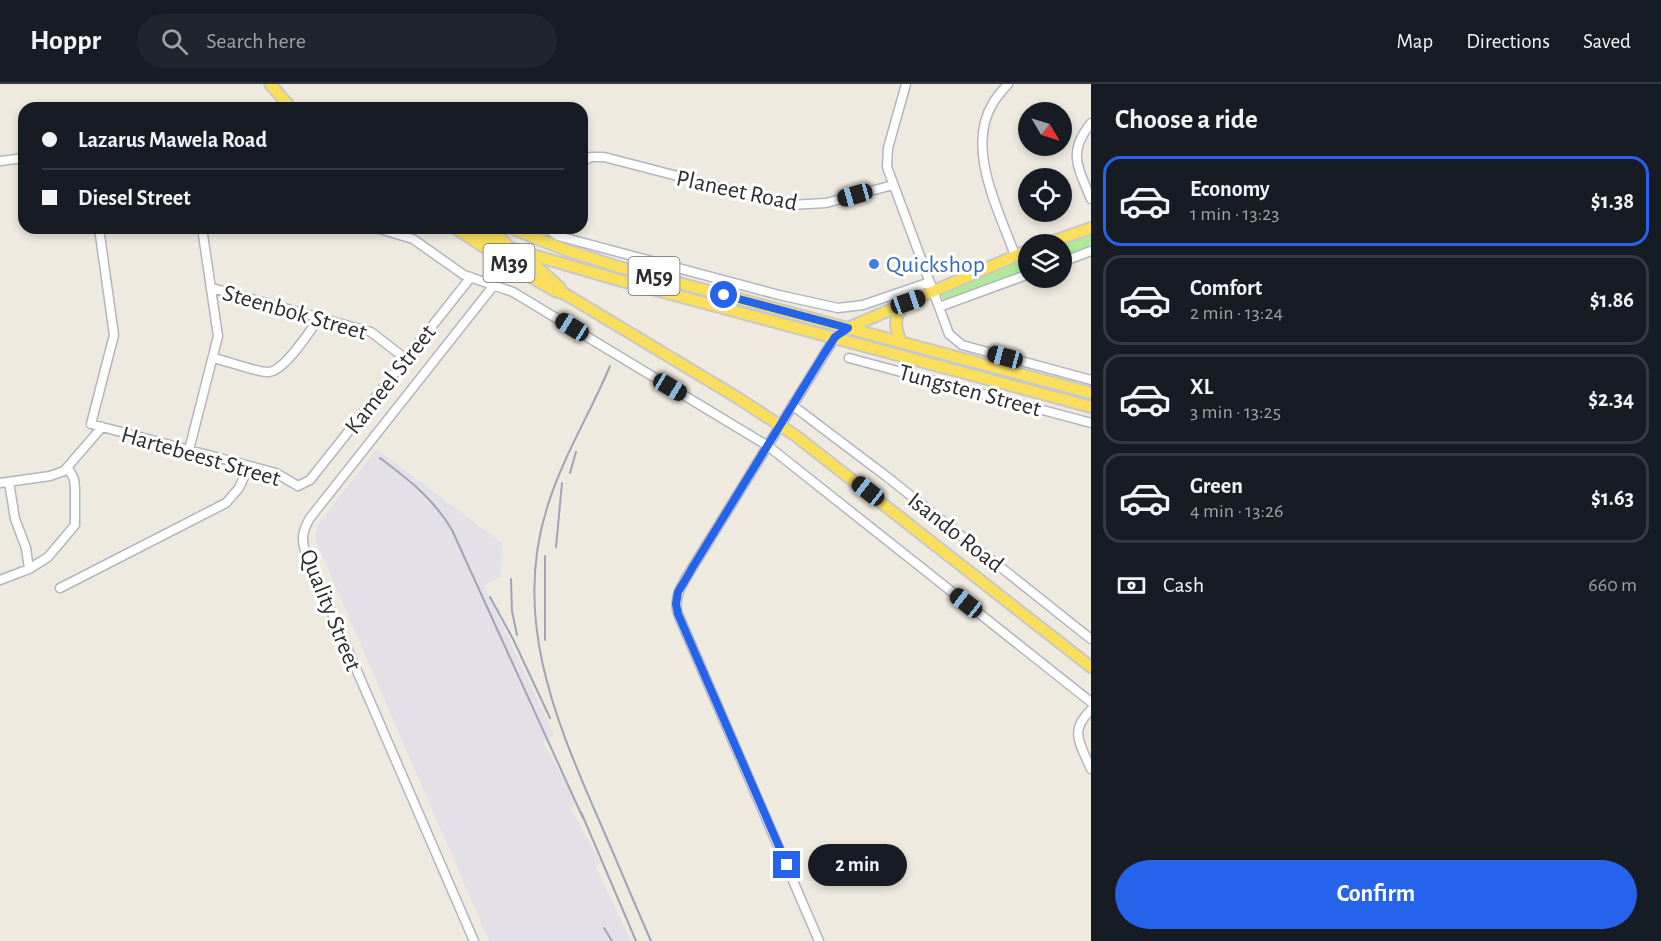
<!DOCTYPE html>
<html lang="en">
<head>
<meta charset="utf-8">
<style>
	body { margin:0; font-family:"Alegreya Sans",sans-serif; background:#20242c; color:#f1f3f6; height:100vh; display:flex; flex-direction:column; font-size:22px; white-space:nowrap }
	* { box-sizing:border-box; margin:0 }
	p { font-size:20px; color:#9ea1a6 }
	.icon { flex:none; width:33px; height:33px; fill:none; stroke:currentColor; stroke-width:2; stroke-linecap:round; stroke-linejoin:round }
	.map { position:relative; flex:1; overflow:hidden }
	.sheet { display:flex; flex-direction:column; background:#171b24; width:570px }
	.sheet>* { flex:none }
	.hud { position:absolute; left:18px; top:18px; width:570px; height:132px; border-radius:18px; box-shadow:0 3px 9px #0003; display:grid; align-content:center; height:132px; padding:0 24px; background:#171b24 }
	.needle { width:39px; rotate:128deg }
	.buttons { position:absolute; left:1018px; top:18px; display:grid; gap:12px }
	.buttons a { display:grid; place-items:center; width:54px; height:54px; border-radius:50%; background:#171b24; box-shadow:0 3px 9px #0003; font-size:30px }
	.end { position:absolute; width:27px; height:27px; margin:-14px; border:8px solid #2563eb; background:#fff; box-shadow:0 0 0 3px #fff }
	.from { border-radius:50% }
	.bubble { position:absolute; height:42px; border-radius:21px; background:#171b24; box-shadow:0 3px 9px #0003; font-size:20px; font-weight:700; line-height:42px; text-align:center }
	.car { position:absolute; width:18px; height:36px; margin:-18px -9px; border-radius:8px; box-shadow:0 0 4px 2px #0007; background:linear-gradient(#222 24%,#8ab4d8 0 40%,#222 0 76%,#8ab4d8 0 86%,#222 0) }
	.hud b { display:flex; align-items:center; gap:21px; height:57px; font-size:22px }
	.hud b+b { border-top:2px solid #363941 }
	.hud i { width:15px; height:15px; background:#f1f3f6 }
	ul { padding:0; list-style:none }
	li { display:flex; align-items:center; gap:18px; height:90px; margin:0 12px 9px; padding:0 12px; border:3px solid #363941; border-radius:18px }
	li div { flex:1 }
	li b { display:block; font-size:22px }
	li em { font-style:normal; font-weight:700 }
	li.selected { border-color:#2563eb }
	li>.icon { width:54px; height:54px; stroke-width:1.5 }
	h2 { padding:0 24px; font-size:27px; line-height:72px }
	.pay { display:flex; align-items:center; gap:15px; height:66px; padding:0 24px; font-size:22px }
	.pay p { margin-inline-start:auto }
	.action { display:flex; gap:12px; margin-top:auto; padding:12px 24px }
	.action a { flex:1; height:69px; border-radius:36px; background:#2563eb; color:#fff; font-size:24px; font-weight:700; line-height:69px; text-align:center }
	header { display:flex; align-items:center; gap:36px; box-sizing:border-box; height:84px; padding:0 30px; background:#171b24; border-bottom:2px solid #363941 }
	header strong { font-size:28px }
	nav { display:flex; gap:33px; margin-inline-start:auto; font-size:21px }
	.search { width:420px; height:54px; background:#20242c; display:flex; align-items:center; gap:15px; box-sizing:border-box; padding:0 21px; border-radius:33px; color:#9ea1a6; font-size:22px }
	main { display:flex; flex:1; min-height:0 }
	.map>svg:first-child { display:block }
</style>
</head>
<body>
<header>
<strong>Hoppr</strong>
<div class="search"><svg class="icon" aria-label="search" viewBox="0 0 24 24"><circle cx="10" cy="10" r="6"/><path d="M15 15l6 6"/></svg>Search here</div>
<nav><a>Map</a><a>Directions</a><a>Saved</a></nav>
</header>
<main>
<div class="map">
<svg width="1091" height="857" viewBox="0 0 1091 857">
	<rect width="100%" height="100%" fill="#efeae0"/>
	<path fill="#e3e0e8" d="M377,365l126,95 -2,32 -17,10 70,149 -11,7 34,61 -7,4 30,55 -4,6 35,73h-142l-174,-402 3,-15z"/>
	<path fill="#afe999" d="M1091,150v12l-29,10v-11z
		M1029,173v12l-76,28 -9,2 -2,-1 -1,-4 28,-14z"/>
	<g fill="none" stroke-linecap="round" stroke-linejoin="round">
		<defs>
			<path id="minor" d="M906,0l-18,64 -1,19 62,167 13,11 129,35
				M1008,0c-5,6 -11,12 -15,19 -28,45 6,108 22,152
				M1091,39c-24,30 -13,44 0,76
				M0,77l24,-3
				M582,78l9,-5h13l186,48 36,-2 67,-18
				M99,144l15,107 -23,89 185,49 22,13 12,-6 161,-203
				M376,144l37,11 51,36 49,17 255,154 323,256
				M546,144l12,8 221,59 59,13 25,-3 67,-23
				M1062,178l29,-11
				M212,204l159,44 35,27
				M939,223l90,-33
				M213,274c15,3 42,14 55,14 16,0 42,-41 51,-54
				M849,274l242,65
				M792,321l94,71 205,163
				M189,366l29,-114 -16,-108
				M9,398l6,37 11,29 3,21
				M0,399l50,-7 14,-5 38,-44
				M0,496l29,-11 19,-12 27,-32v-37l-1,-9 -6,-11
				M60,504l166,-85 13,-15 10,-22
				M1091,626c-23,21 -10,35 0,59
				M474,857l-169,-390c-4,-13 -2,-21 5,-33l184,-233
				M819,857l-141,-327c-6,-18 7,-34 16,-49l141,-228"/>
			<path id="major" d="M270,0l21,24
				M455,144l69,45 31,18 10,3 173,104 58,38 295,231
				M486,144l19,14
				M511,144l55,22 49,16 476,127
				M474,150l45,17 96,28 476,128
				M1045,160l46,-16
				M523,170l37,34
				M848,244l181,-78
				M902,259c-8,-15 -9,-27 3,-39"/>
		</defs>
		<use href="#minor" stroke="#b3b5c1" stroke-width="11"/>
		<use href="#major" stroke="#c8c8c8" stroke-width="14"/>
		<use href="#minor" stroke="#fff" stroke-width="8"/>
		<use href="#major" stroke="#f9df5b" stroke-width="10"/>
		<path stroke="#a1a3b9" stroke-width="2" d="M610,282c-20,48 -48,92 -63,142 -34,107 6,206 48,303 19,43 37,87 56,130
			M380,374c28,21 54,41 72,72l131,288
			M570,389l6,-21
			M556,463l6,-64
			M511,495l1,32 5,24
			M490,513l23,42 37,79
			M545,556v-84
			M581,728l55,129
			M604,844l8,13"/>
	</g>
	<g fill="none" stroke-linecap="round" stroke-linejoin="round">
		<path stroke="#2563eb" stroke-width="8" d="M724,211l124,33 -13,9 -11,17 -130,211 -16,27 -2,12 2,10 109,251"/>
	</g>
	<circle fill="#3f7fe0" stroke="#fff" stroke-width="2" cx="874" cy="180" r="6"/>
	<g text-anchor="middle" stroke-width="6" stroke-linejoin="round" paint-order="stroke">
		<g fill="#fff" stroke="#6c6c6c" stroke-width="1.5">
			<rect x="483.5" y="160" width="51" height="38" rx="4.5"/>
			<rect x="628.5" y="173" width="51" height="38" rx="4.5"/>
		</g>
		<g font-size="22" font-weight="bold" fill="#2d2d2d">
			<text x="509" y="187">M39</text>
			<text x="654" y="200">M59</text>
		</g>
		<g font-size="24" fill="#2d2d2d" stroke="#fff">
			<text transform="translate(737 106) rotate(12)" y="8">Planeet Road</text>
			<text transform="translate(295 228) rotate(16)" y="8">Steenbok Street</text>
			<text transform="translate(390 295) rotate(-52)" y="8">Kameel Street</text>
			<text transform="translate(970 306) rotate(15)" y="8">Tungsten Street</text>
			<text transform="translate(201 372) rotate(16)" y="8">Hartebeest Street</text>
			<text transform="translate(956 448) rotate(38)" y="8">Isando Road</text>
			<text transform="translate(331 526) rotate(68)" y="8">Quality Street</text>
		</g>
		<g font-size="24" fill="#366cbe" stroke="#fff" text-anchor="start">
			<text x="886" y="188">Quickshop</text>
		</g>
	</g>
</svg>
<div class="buttons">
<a><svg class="needle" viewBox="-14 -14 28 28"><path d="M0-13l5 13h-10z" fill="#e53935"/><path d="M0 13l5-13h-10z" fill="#9ea1a6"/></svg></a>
<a><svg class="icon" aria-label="locate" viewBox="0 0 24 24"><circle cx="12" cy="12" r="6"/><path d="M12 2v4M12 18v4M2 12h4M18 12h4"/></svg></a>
<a><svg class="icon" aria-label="layers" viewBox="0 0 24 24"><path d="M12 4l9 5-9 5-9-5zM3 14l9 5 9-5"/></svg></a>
</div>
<i class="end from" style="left:724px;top:211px"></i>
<i class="end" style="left:787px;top:781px"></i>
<div class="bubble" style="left:808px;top:760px;width:99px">2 min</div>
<i class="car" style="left:855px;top:111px;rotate:254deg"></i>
<i class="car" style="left:908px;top:218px;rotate:71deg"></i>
<i class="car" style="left:572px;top:243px;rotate:302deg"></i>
<i class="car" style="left:1005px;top:273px;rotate:285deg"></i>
<i class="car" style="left:670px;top:303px;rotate:121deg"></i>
<i class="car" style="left:868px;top:407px;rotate:308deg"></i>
<i class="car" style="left:966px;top:519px;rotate:308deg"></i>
<div class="hud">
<b><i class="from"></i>Lazarus Mawela Road</b>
<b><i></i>Diesel Street</b>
</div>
</div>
<section class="sheet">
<h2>Choose a ride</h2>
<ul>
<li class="selected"><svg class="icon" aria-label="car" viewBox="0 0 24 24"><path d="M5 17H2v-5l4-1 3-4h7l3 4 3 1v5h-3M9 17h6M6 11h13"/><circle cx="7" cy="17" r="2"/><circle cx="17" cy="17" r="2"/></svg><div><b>Economy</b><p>1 min · 13:23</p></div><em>$1.38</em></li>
<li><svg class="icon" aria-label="car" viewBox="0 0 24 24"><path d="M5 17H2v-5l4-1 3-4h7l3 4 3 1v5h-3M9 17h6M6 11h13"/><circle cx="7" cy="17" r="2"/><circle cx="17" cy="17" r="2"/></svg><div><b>Comfort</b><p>2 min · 13:24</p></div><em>$1.86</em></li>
<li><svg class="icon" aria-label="car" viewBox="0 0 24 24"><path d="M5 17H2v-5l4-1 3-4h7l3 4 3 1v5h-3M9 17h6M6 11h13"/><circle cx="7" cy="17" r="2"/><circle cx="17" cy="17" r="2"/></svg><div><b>XL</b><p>3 min · 13:25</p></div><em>$2.34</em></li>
<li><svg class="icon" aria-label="car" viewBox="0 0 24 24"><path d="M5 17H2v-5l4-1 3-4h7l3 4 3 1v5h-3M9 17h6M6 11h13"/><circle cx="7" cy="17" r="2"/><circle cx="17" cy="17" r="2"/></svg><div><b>Green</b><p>4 min · 13:26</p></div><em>$1.63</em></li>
</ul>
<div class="pay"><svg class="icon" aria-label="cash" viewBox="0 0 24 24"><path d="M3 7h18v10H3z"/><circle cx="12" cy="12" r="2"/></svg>Cash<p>660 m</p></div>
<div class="action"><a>Confirm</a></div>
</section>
</main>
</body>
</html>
